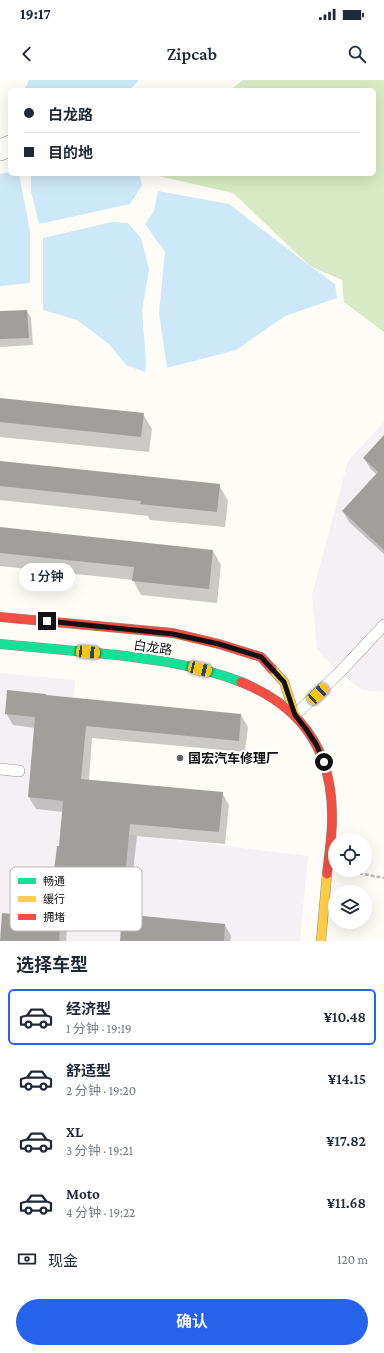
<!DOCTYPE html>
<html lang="zh">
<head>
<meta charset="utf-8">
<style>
	body { margin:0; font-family:"Crimson Pro","Noto Sans SC",serif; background:#f2f2f3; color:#1f2937; height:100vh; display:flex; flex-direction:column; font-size:15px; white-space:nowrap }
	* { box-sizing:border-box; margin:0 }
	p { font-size:13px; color:#747a83 }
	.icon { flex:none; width:22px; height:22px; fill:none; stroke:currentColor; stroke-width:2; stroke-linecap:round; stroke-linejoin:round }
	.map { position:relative; height:861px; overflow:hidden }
	.side { display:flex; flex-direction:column; background:#fff; flex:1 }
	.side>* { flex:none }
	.guide { position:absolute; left:8px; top:8px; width:368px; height:88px; border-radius:6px; box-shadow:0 4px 16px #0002; display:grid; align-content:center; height:88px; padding:0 16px; background:#fff }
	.fabs { position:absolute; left:328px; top:753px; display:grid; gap:8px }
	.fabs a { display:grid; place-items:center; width:44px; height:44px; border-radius:50%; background:#fff; box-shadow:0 4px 16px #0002; font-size:20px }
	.end { position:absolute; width:18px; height:18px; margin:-9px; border:5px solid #111; background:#fff; box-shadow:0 0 0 2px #fff }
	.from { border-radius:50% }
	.bubble { position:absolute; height:28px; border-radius:14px; background:#fff; box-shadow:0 4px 16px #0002; font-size:13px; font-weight:600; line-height:28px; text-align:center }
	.car { position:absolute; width:12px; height:24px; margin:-12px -6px; border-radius:5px; box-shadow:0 0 3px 1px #0007; background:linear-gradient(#f5c518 24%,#345 0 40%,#f5c518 0 76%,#345 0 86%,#f5c518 0) }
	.guide b { display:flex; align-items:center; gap:14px; height:38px; font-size:15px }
	.guide b+b { border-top:1px solid #e0e1e3 }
	.guide i { width:10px; height:10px; background:#1f2937 }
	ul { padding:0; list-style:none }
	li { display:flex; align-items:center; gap:12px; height:56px; margin:0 8px 6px; padding:0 8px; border:2px solid transparent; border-radius:6px }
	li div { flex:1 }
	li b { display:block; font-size:15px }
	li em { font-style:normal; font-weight:600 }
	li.active { border-color:#2563eb }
	li>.icon { width:36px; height:36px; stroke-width:1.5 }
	h2 { padding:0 16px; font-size:18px; line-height:48px }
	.pay { display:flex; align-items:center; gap:10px; height:44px; padding:0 16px; font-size:15px }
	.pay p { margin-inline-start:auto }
	.cta { display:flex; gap:8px; margin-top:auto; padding:8px 16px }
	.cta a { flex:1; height:46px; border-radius:24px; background:#2563eb; color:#fff; font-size:16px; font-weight:600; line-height:46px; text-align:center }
	.status { display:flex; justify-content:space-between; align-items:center; height:28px; padding:0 20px; background:#fff; direction:ltr }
	.status svg { height:11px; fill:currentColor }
	header { display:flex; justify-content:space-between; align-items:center; height:52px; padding:0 16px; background:#fff; font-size:18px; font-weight:600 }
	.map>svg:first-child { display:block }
</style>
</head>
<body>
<div class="status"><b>19:17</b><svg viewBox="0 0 49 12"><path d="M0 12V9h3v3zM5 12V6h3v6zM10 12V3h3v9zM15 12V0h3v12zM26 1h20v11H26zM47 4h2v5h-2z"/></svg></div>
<header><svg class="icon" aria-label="back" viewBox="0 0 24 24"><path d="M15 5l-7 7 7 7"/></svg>Zipcab<svg class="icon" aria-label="search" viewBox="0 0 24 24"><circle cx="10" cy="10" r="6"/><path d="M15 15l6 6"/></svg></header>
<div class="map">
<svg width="384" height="861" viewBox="0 0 384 861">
	<rect width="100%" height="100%" fill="#fdfcf7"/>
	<path fill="#f5f0f3" d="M384,342v270l-22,-2 -29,-23 -16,-18 -5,-54 36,-134z
		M0,593l75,7 -14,146 247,30 -8,85h-300z"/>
	<path fill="#d8eac5" d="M243,0h141v252l-40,-30 -2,-22 -32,-14 -77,-73 -79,-18 220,-1v-84h-144z"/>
	<path fill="#cde8f7" d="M29,0h110l-9,10h-106z
		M10,92v2h9l11,57v52l-30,3v-112z
		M31,94h108l3,11 -12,19 -91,20 -8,-33z
		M158,111l71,13 81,62 25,18 2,14 -52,18 -49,34 -69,18 -8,-55 6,-61 -20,-28 9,-13z
		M112,142l16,1 13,15 8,31 -7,42 4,50 -1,11 -19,-7 -17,-21 -32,-24 -34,-10v-72z"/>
	<path fill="#0003" d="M27,231l4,7 2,27 -33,2v-35z
		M0,319l143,15 9,15 -3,23 -149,-15z
		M384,357v117l-35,-32 -6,-11 34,-36 -7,-7 -6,-10z
		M0,382l219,23 9,16 -3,26 -75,-7 -2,-4 -148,-16z
		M0,448l213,23 8,14 -4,38 -76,-8 -8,-15 -133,-14z
		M47,616l194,19 7,12 -3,25 -153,-14 -3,42 133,13 7,12 -4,39 -88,-8 -6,53 -69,-6 -7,-12 5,-24 3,-35 -27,-3 -7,-12 6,-69 -22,-3 -7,-12z
		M61,840l6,11 -1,10h-65z
		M225,845l6,11 -1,5h-109z"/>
	<path fill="#a19f9c" d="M27,230l2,28 -29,1v-28z
		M0,318l144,15 -3,24 -141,-15z
		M384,355v115l-42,-39 36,-39 -15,-14z
		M0,381l220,23 -3,28 -77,-8 1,-3 -141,-15z
		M0,447l213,23 -4,39 -77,-8 2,-14 -134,-14z
		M7,610l39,4v1l195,19 -2,27 -153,-15 -5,53 142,13 -4,40 -89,-8 -5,54 -71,-7 3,-25h2l4,-45 -35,-4 7,-80 -30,-3z
		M2,833l59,6 -2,22h-59z
		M122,834l103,10 -1,17h-104z"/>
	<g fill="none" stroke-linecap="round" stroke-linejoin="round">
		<defs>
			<path id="lane" d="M295,635l45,-43 44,-47
				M0,689l19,2"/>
			<path id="street" d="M0,70l10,-4"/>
			<path id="fast" d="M0,564c32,3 65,6 97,9 49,5 98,11 144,29"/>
			<path id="slow" d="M272,589l12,13 11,33
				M321,861l6,-67"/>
			<path id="jam" d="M0,537l173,16 46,11 42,13 11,12
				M241,602c62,25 92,70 91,137 0,18 -3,37 -5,55"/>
		</defs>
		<use href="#lane" stroke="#979795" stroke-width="12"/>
		<use href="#street" stroke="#979795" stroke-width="22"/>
		<use href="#fast" stroke="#8e8d8b" stroke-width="10"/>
		<use href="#slow" stroke="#8e8d8b" stroke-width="10"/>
		<use href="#jam" stroke="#8e8d8b" stroke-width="10"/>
		<path stroke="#b9b9b8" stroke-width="2.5" stroke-dasharray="4 2" stroke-linecap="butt" d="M347,791l37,7"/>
		<use href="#lane" stroke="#fffffe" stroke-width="11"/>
		<use href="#street" stroke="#fffffe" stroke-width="21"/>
		<use href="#fast" stroke="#16e098" stroke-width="9"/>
		<use href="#slow" stroke="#ffcf43" stroke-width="9"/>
		<use href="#jam" stroke="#f24e42" stroke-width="9"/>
	</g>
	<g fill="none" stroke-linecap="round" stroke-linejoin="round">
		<path stroke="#111" stroke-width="5" d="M47,541l126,13 46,10 42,13 23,25 11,33 11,14 10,15 8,18"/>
	</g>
	<circle fill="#646362" stroke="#fff" stroke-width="1.5" cx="180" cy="678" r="4"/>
	<g text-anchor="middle" stroke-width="4" stroke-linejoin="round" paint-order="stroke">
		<g font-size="13" fill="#111" stroke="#fff">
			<text transform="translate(153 567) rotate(8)" y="5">白龙路</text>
		</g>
		<g font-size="13" font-weight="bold" fill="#111" stroke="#fff" text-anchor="start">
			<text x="188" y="683">国宏汽车修理厂</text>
		</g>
	</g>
	<rect x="10" y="787" width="132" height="64" rx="6" fill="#fff" stroke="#b8b8b8" stroke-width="1"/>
	<rect x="18" y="798" width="18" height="6" fill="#16e098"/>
	<rect x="18" y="816" width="18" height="6" fill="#ffcf43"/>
	<rect x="18" y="834" width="18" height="6" fill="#f24e42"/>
	<g font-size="11" fill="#111">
		<text x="43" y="805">畅通</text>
		<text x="43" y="823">缓行</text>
		<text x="43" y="841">拥堵</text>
	</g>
</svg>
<div class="fabs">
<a><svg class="icon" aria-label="locate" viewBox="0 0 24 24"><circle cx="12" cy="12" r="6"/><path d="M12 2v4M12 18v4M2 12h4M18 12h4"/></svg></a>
<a><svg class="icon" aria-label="layers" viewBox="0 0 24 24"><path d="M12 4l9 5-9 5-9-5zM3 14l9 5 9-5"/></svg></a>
</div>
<i class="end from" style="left:324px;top:682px"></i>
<i class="end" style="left:47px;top:541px"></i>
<div class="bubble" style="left:19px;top:483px;width:56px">1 分钟</div>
<i class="car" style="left:88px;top:572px;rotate:95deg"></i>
<i class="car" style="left:200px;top:589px;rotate:104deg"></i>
<i class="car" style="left:318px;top:614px;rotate:47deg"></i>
<div class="guide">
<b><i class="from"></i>白龙路</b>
<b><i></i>目的地</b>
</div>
</div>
<section class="side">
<h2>选择车型</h2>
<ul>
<li class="active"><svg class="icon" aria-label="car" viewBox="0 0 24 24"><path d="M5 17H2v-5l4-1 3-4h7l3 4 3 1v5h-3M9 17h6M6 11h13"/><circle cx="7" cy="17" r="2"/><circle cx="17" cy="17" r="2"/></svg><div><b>经济型</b><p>1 分钟 · 19:19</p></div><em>¥10.48</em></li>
<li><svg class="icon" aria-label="car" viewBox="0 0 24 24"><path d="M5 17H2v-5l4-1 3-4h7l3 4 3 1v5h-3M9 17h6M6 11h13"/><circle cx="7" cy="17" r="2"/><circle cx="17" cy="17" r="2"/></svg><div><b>舒适型</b><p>2 分钟 · 19:20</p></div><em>¥14.15</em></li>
<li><svg class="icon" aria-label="car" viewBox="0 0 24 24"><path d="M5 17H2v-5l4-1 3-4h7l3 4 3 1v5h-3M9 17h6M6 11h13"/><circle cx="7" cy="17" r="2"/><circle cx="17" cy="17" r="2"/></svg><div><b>XL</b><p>3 分钟 · 19:21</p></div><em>¥17.82</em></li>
<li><svg class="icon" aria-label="car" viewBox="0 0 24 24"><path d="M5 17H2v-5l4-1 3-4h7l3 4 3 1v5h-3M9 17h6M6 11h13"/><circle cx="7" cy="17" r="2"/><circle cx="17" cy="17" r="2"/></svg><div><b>Moto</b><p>4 分钟 · 19:22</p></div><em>¥11.68</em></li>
</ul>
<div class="pay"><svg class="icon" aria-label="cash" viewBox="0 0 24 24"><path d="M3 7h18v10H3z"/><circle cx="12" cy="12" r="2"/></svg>现金<p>120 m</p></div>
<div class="cta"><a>确认</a></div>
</section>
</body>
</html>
